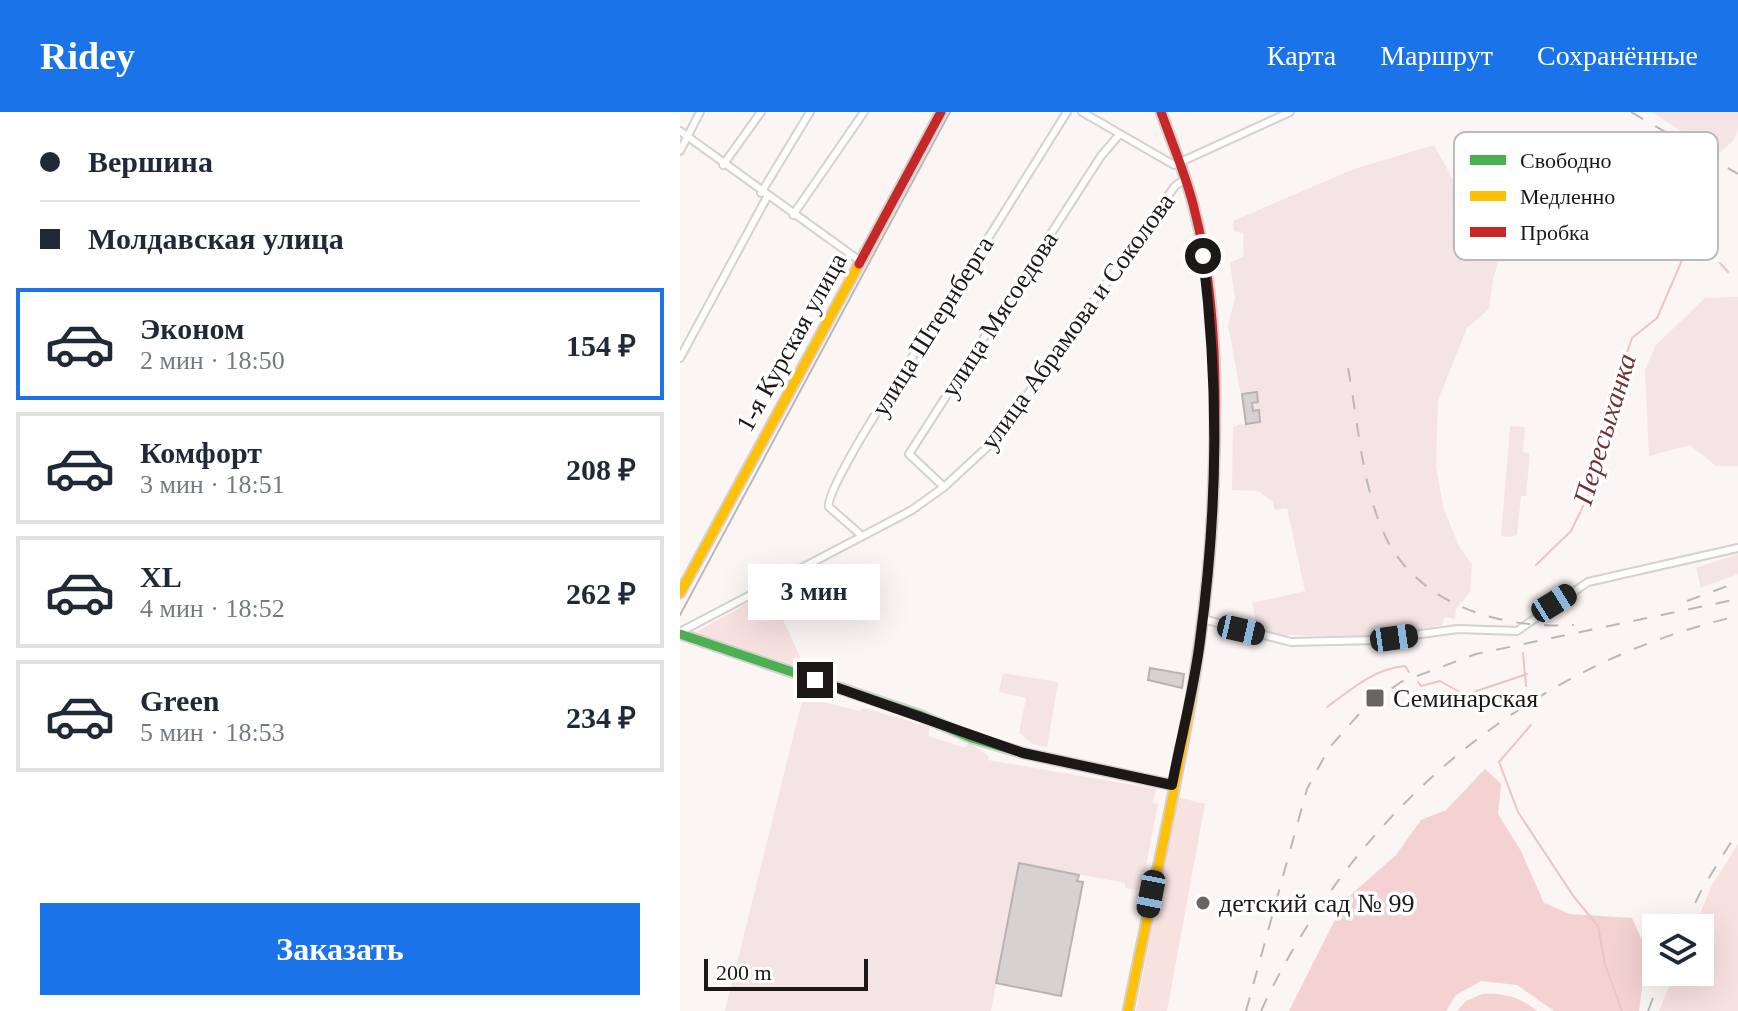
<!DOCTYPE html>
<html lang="ru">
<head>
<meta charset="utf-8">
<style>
	body { margin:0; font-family:Georgia,serif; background:#f6f6f7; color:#1f2937; height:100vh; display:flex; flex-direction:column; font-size:30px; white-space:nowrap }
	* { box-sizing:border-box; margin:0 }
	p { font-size:26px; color:#747a83 }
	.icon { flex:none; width:44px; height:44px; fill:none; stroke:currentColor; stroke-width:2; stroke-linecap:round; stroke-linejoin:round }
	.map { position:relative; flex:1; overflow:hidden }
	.drawer { display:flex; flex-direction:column; background:#fff; width:680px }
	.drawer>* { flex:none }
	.banner { display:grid; align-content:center; height:176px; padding:0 40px; background:#fff }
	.controls { position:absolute; left:962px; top:802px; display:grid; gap:16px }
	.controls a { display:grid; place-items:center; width:72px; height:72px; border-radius:0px; background:#fff; box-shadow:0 8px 32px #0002; font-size:40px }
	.scale { position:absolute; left:24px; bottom:20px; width:164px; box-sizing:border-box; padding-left:8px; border:4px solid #1c1818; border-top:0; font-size:22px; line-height:28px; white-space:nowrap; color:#1c1818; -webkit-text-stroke:6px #fff; paint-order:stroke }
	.end { position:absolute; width:36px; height:36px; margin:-18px; border:10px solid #1c1818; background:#fff; box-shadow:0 0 0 4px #fff }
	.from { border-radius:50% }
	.bubble { position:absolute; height:56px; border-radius:0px; background:#fff; box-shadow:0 8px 32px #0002; font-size:26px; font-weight:700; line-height:56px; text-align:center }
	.car { position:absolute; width:24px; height:48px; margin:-24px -12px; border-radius:10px; box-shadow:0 0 6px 2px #0007; background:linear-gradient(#222 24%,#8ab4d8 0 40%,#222 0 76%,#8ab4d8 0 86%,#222 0) }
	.banner b { display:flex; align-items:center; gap:28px; height:76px; font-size:30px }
	.banner b+b { border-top:2px solid #e0e1e3 }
	.banner i { width:20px; height:20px; background:#1f2937 }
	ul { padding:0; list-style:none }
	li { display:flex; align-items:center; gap:24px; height:112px; margin:0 16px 12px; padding:0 24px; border:4px solid #e0e1e3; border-radius:0px }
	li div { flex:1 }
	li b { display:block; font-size:30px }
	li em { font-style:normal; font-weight:700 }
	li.on { border-color:#1a73e8 }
	li>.icon { width:72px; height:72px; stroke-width:1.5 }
	.cta { display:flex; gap:16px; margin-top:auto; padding:16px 40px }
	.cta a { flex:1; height:92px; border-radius:0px; background:#1a73e8; color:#fff; font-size:32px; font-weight:700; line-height:92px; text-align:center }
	header { display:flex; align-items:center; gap:48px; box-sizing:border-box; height:112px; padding:0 40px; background:#1a73e8; color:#fff }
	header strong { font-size:38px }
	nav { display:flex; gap:44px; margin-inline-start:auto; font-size:28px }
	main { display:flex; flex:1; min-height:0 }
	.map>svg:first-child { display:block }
</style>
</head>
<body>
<header>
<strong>Ridey</strong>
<nav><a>Карта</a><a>Маршрут</a><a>Сохранённые</a></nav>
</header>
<main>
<section class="drawer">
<div class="banner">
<b><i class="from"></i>Вершина</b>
<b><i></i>Молдавская улица</b>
</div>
<ul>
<li class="on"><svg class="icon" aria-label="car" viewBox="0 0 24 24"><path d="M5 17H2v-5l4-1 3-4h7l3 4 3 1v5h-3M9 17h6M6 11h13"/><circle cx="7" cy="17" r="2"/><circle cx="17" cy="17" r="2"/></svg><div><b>Эконом</b><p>2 мин · 18:50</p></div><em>154 ₽</em></li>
<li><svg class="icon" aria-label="car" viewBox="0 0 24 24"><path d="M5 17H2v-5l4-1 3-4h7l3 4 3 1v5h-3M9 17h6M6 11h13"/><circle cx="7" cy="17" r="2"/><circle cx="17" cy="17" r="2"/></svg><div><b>Комфорт</b><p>3 мин · 18:51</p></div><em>208 ₽</em></li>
<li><svg class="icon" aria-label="car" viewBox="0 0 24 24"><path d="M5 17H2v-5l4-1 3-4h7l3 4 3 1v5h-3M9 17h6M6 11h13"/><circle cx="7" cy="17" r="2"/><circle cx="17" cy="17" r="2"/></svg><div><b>XL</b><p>4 мин · 18:52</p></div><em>262 ₽</em></li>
<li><svg class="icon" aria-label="car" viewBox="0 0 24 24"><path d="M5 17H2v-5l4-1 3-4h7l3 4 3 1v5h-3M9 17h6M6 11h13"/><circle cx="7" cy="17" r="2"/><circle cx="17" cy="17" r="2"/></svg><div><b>Green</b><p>5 мин · 18:53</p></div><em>234 ₽</em></li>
</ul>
<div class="cta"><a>Заказать</a></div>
</section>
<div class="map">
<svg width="1058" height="899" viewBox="0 0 1058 899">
	<rect width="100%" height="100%" fill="#fbf5f4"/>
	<path fill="#f4e5e4" d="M971,0h87v17l-5,12 -15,13z
		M754,33l26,47 74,-11 -24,44 -17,54 -4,30 -22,19 -29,72 -2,67 8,43 16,38 12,17 -2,27 -14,17 -1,10 -11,-2 -2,8 -69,12 -89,-2 -27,-7 -5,-25 53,-12 -18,-83 -12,2 -2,-8 -14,-11 -27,-1 1,-63 13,-4 -18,-98 7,-27 -5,-35 14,-7 -1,-23 -9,-2 -1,-10 121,-52z
		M1058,185v169h-22l-26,-21 -41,11 -4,-86 10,-24 50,-48z
		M830,314l15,1 -2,25 7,1 -4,43h-5l-4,39 -7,2 -9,-1z
		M1058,442v20l-37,14 -5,-20z
		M323,561l55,9 -11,65 -14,-3 -14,-11 7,-35 -27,-6z
		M123,585l56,14 5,-3 66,19 -2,9 37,12 4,-6 20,15 -1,3 168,29 -3,14 5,1 -17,87 -16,-3v-5l-105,-20 -29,148h-266z"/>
	<path fill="#f8e2e0" d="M90,479l36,79 -110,-38z
		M497,685l28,7 -38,207h-31z
		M1058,732v167h-79l16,-39h25v-44h-6l18,-43z"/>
	<path fill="#f3d2d1" d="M805,657l16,15 -3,30 23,37 23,52 26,11 62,4 15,33 -8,60h-85l-37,-26 -36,-4 -25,14 -10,16h-157l56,-111 51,-45 25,-35 25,-10z
		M802,882c22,-1 38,3 55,17h-80l9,-10z"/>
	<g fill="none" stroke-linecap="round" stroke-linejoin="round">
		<path stroke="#ecc5c3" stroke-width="2" d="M1040,151l8,9
			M856,453l35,-34 23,-47 19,-91 19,-55 25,-20 26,-60 10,-10h12l8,7
			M843,541l3,33
			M738,570l3,4 19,-5 25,14 62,-21
			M647,595c25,-18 46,-38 78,-41l4,6
			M851,613l-32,37 19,50 56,85 24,29 7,38 17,47"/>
	</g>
	<path fill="#d7d2d2" stroke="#b8b3b3" stroke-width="2" d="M577,280l1,10 -6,1 1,8 6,-1 1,12 -14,2 -4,-30z
		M470,556l34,6 -2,14 -34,-8z
		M339,751l60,12 -2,6 6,1 -22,114 -65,-13z"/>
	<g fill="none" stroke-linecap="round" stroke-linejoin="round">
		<defs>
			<path id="street" d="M402,0l92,53 116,-53
				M0,19l180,130
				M0,39l20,-39
				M43,53l38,-53
				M81,81l49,-81
				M113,103l71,-103
				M0,246l87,-161
				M264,375l-35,-33 192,-298 18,-21
				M181,423l-32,-28c-6,-22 127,-218 149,-245l9,-22 80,-128
				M523,507l88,23 85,-2 82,-11 59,2 71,-49 150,-34
				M0,520l232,-122 32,-23 52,-48 179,-253 10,-7"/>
			<path id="fast" d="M0,522l239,81 53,23 51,15 149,32"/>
			<path id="slow" d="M0,481l179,-329
				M448,899c34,-170 79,-342 85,-516"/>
			<path id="jam" d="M481,0c11,31 24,61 32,92 25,94 24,195 20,291
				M179,152l82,-152"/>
		</defs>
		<use href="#street" stroke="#d6d1d0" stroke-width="10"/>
		<use href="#fast" stroke="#d6d1d0" stroke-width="13"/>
		<use href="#slow" stroke="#d6d1d0" stroke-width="13"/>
		<use href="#jam" stroke="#d6d1d0" stroke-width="13"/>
		<use href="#street" stroke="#fefefd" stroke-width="6"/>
		<use href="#fast" stroke="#4caf50" stroke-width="9"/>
		<use href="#slow" stroke="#ffc107" stroke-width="9"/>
		<use href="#jam" stroke="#c62828" stroke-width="9"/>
		<path stroke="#bab8b8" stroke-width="2" d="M0,503l270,-503"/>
		<path stroke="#bab8b8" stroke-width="2" stroke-dasharray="14 14" stroke-linecap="butt" d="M951,0l107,62
			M668,256c10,53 15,132 43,179 38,62 115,82 183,78
			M1007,489l51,-19
			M1003,816l19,-39 36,-58
			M566,899l61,-222 22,-41 37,-42 35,-24 75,-28 262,-55
			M581,899c91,-197 264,-346 477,-395
			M968,899l15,-39"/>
	</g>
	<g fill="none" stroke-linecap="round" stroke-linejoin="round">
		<path stroke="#1c1818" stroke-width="10" d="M135,568l208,73 149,32c9,-48 22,-96 28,-144 18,-134 19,-252 3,-385"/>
	</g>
	<g fill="#6a6565" stroke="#fff" stroke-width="3">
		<rect x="685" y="576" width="20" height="20" rx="4"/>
		<circle cx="523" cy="791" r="8"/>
	</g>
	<g text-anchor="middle" stroke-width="7" stroke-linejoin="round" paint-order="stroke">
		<g font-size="26" fill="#1c1818" stroke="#fff">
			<text transform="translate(319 202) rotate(-57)" y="9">улица Мясоедова</text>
			<text transform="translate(397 209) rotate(-54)" y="9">улица Абрамова и Соколова</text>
			<text transform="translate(252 214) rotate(-58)" y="9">улица Штернберга</text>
			<text transform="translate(111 230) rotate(-61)" y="9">1-я Курская улица</text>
		</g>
		<g font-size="26" fill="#1c1818" stroke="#fff" text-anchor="start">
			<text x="713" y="595">Семинарская</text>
			<text x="539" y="800">детский сад № 99</text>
		</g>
		<g font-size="28" font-style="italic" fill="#723133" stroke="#fff">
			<text transform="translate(924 317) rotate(-73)" y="10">Пересыханка</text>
		</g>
	</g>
	<rect x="774" y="20" width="264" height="128" rx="12" fill="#fff" stroke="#bbbaba" stroke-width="2"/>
	<rect x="790" y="43" width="36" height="10" fill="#4caf50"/>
	<rect x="790" y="79" width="36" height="10" fill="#ffc107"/>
	<rect x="790" y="115" width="36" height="10" fill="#c62828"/>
	<g font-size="22" fill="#1c1818">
		<text x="840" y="56">Свободно</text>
		<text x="840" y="92">Медленно</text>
		<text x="840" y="128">Пробка</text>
	</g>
</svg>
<div class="controls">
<a><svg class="icon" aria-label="layers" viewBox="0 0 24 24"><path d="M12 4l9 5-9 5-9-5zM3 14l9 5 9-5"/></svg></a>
</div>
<div class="scale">200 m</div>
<i class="end from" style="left:523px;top:144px"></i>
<i class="end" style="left:135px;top:568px"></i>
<div class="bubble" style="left:68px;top:452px;width:132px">3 мин</div>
<i class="car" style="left:874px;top:491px;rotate:58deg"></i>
<i class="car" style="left:561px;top:518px;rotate:103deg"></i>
<i class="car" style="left:714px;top:526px;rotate:82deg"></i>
<i class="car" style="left:471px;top:782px;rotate:191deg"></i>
</div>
</main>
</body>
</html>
